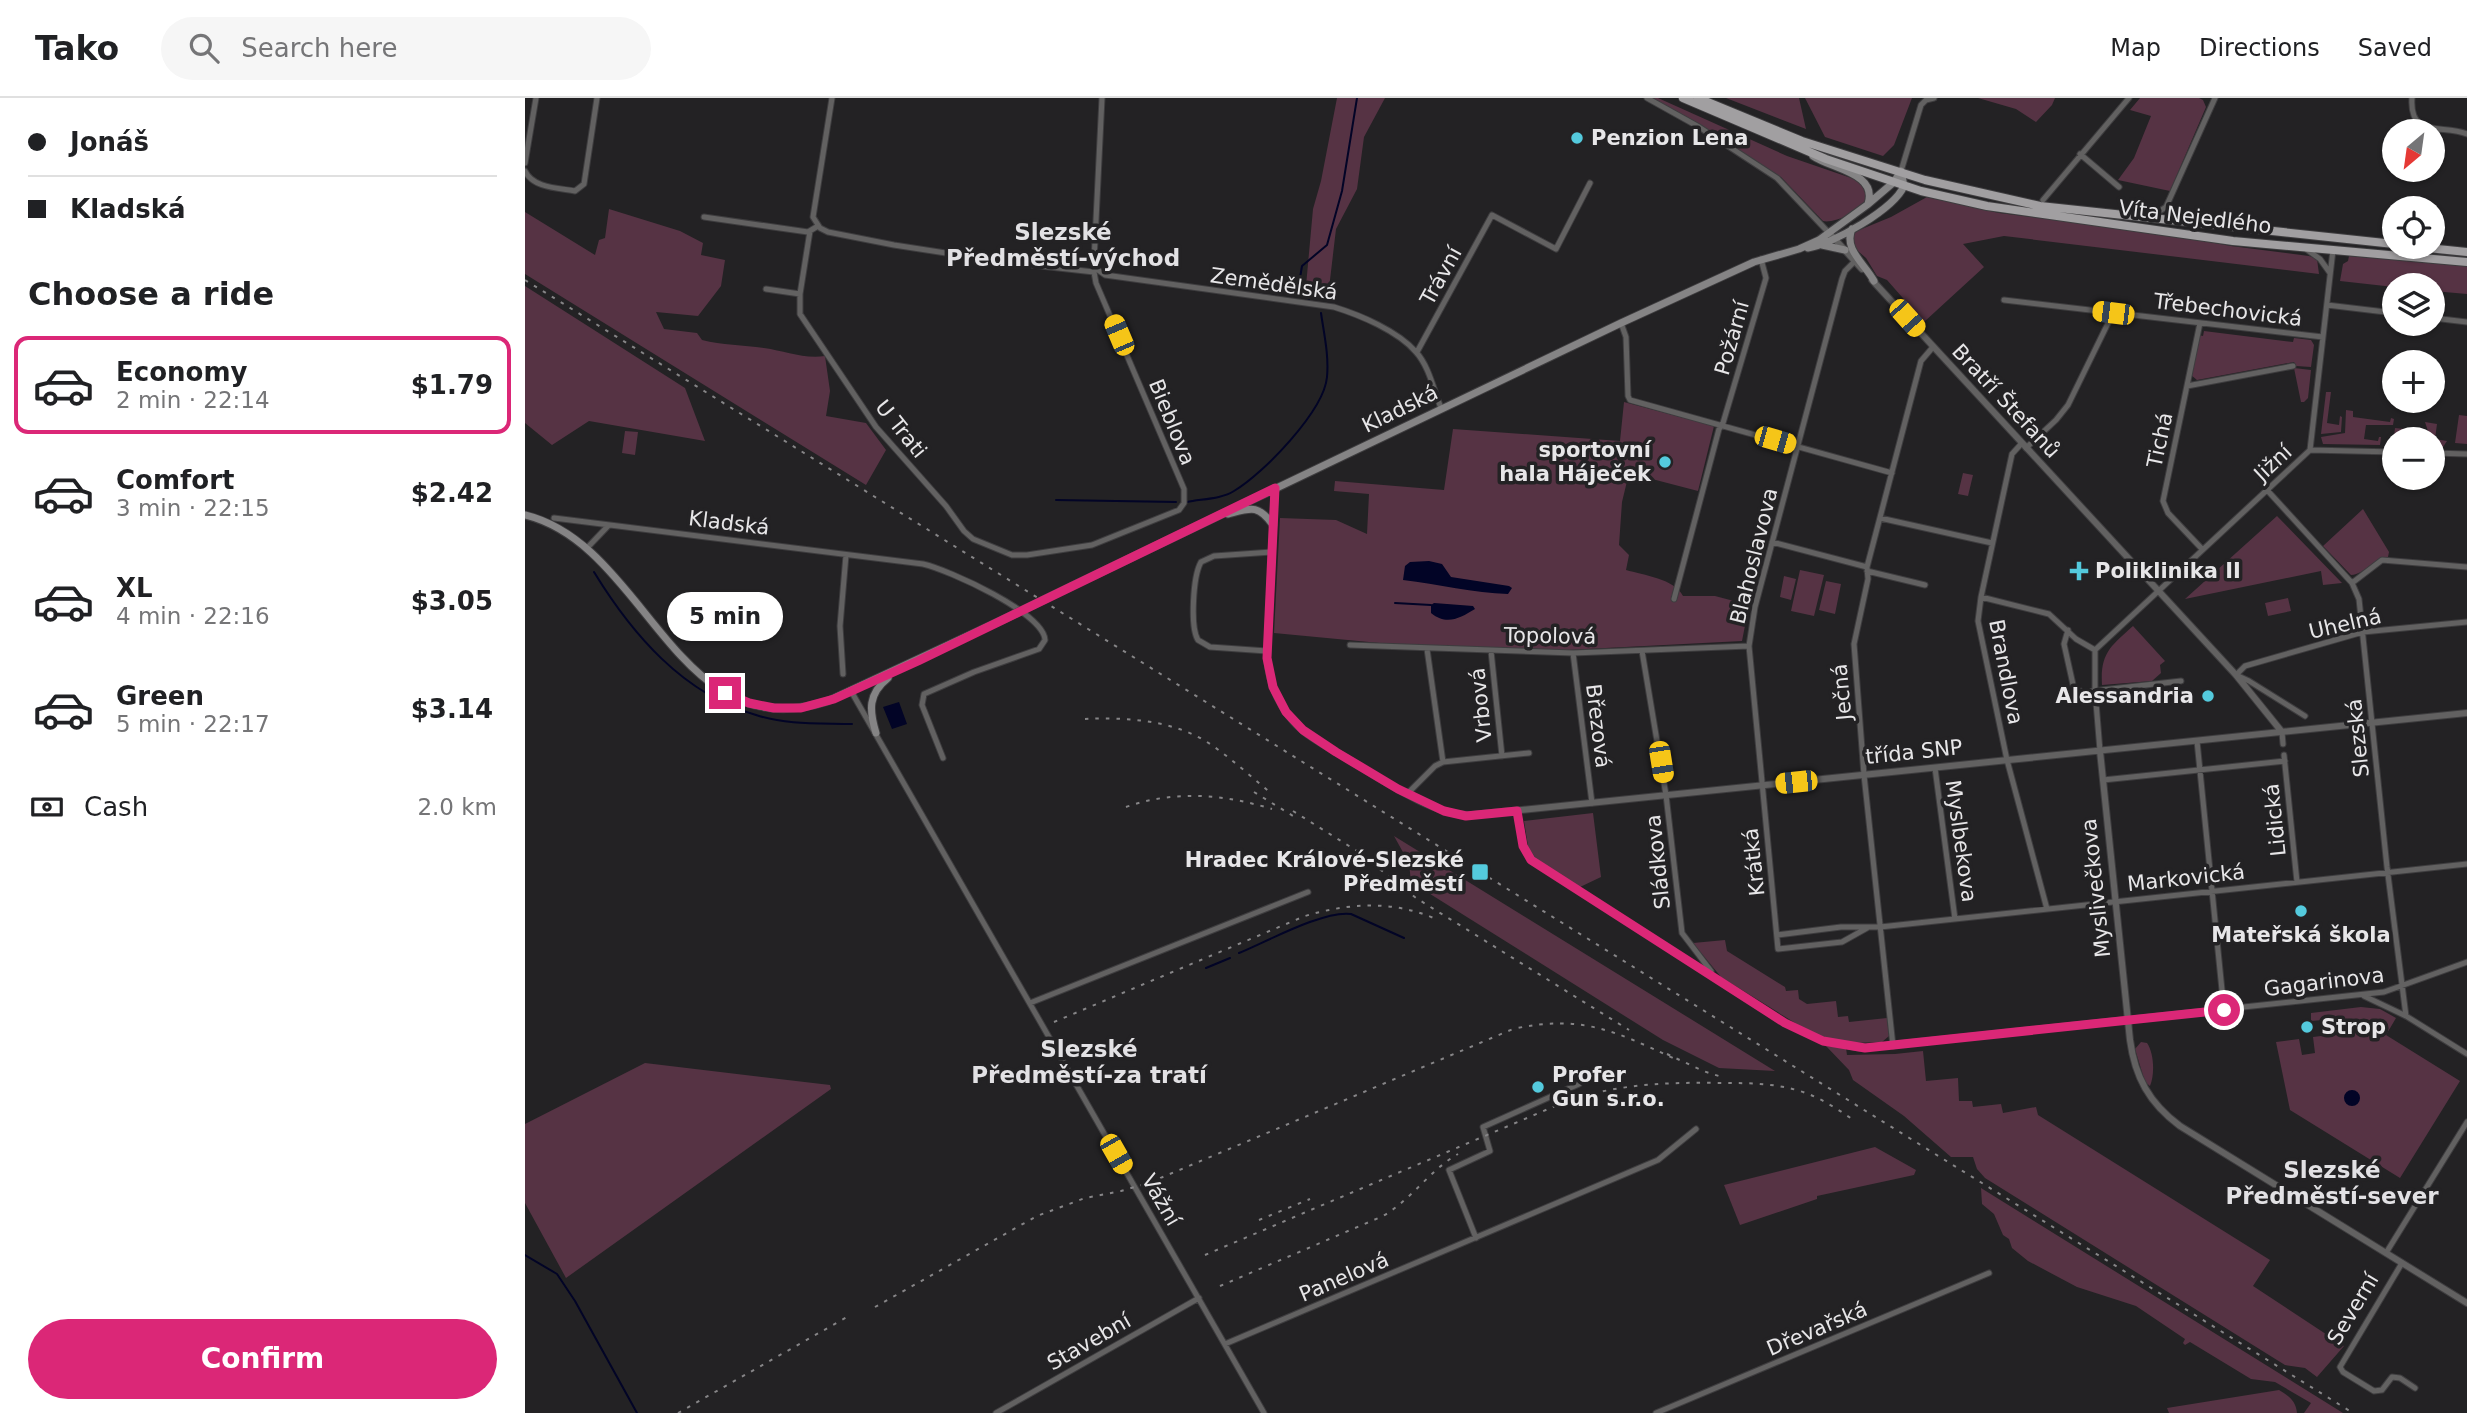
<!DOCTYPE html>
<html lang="en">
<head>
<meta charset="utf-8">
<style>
	body { margin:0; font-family:"DejaVu Sans",sans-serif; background:#f6f6f6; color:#202124; height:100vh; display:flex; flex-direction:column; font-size:26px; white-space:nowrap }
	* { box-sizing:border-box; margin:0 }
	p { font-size:23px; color:#757577 }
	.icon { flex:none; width:38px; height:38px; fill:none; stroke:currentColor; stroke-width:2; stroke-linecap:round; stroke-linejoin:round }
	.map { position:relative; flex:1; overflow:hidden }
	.sheet { display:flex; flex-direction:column; background:#fff; width:525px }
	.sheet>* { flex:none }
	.hud { display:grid; align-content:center; height:154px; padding:0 28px; background:#fff }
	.needle { width:46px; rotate:209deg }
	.tools { position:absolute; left:1857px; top:21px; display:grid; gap:14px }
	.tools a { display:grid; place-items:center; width:63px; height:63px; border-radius:50%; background:#fff; box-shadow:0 2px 5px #0004; font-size:35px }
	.end { position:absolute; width:32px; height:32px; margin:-16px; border:9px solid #db2777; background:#fff; box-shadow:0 0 0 4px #fff }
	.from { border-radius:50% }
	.bubble { position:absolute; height:49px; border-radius:24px; background:#fff; box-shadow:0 2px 5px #0004; font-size:23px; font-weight:700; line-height:49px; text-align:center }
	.car { position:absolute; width:21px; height:42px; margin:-21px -10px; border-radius:9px; box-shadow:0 0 5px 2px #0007; background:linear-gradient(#f5c518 24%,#345 0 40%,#f5c518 0 76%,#345 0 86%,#f5c518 0) }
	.hud b { display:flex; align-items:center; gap:24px; height:66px; font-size:26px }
	.hud b+b { border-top:2px solid #e0e0e0 }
	.hud i { width:18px; height:18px; background:#202124 }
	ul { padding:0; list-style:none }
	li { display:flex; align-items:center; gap:21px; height:98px; margin:0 14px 10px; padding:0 14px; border:4px solid transparent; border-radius:14px }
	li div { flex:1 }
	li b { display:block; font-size:26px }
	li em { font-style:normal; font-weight:700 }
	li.selected { border-color:#db2777 }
	li>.icon { width:63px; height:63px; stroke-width:1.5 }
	h2 { padding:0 28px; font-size:32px; line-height:84px }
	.pay { display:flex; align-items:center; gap:18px; height:77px; padding:0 28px; font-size:26px }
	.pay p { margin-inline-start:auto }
	.cta { display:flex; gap:14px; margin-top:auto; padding:14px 28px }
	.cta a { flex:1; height:80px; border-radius:42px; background:#db2777; color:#fff; font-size:28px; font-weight:700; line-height:80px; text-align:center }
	header { display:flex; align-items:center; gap:42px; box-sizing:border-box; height:98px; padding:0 35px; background:#fff; border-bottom:2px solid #e0e0e0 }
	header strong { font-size:33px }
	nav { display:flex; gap:38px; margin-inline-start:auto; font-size:24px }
	.search { width:490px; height:63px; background:#f6f6f6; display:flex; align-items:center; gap:18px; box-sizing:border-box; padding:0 24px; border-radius:38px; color:#757577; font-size:26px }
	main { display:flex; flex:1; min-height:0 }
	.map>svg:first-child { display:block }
</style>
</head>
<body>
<header>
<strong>Tako</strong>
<div class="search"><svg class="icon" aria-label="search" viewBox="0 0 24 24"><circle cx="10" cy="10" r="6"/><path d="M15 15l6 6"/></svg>Search here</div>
<nav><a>Map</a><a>Directions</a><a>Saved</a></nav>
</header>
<main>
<section class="sheet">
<div class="hud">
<b><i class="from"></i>Jonáš</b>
<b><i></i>Kladská</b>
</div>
<h2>Choose a ride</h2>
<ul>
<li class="selected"><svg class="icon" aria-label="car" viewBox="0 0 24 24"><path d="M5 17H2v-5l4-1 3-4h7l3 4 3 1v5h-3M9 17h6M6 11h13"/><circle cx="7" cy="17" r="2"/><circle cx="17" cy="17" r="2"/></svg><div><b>Economy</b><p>2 min · 22:14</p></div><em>$1.79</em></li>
<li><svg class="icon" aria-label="car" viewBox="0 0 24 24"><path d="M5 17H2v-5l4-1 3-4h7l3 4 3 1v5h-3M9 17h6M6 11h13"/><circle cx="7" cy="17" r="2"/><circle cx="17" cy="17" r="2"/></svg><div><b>Comfort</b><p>3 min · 22:15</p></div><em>$2.42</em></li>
<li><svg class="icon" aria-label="car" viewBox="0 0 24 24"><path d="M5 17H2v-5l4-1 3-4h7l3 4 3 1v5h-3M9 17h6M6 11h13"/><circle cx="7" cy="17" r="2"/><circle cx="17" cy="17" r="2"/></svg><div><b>XL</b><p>4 min · 22:16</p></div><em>$3.05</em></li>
<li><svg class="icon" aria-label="car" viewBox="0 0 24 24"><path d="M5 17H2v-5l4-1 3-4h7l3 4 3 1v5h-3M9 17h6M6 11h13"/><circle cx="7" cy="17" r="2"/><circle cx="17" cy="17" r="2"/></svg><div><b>Green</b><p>5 min · 22:17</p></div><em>$3.14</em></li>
</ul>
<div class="pay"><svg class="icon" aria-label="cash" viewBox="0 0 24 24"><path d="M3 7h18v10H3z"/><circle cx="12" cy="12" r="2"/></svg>Cash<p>2.0 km</p></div>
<div class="cta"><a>Confirm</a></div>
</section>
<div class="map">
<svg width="1942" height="1315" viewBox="0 0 1942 1315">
	<rect width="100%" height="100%" fill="#232224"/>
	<path fill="#563344" d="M812,0h48l-21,39 -7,52 -21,40 -8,68h-23l8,-88 8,-28z
		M1126,0h7l129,58 70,24 9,8c0,5 1,9 0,13 -4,10 -33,23 -43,20l-42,-44z
		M1201,0h73l7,31z
		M1280,0h107l-18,47 -11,11 -58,-19z
		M1453,0h77l-3,7 -16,17 -20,-13z
		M1615,0h59l4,2 3,7 -36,84 -52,-11 16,-22 17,-42 -21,-6z
		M1402,99l72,16 157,19 75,14 78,10 8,3 2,15 -315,-38 -41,8 21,23 -60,55 -37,-42 -10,-4 -11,-18 -15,-13 1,-12 39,-16z
		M84,111l71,22 23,12 -2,12 24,5 -4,26 -23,30 -42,-4 8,17 33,4 5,7c20,5 41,5 62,8 21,3 39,11 61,8l5,35 -4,25 40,7 20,27 -20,35 -341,-211v-62l70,43 4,-15 6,-2z
		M1824,158l118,10v28l-34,-3v-6l-39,2 -54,-6 3,-17 5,-3z
		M0,188l160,102 20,53 -116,-20 -37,24 -27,-22z
		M1679,233l89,11 1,-4 17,2 3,5 -3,22 -15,-1 -2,-4 -97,18 -6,-5 8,-40 4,1z
		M1769,270l17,2 -3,28 -4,4h-3z
		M1801,294h5l-4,31 12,2 1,-9 2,1 -1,15 -20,2z
		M1099,304l90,24 -16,65 -69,-18 -7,29 -3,43 10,10 -3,15c17,5 49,9 57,26h32l34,9 -7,36 -175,9 -177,-6 -116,-11 6,-115 56,2 31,14 2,-40 -35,-3 1,-10 109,9 9,-61 167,12z
		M1821,312l7,1v6l37,5 1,-4 3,1 -1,6h-27l-2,14 14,2 1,-4h2l-1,8 -57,-1 -2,-7 24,-4z
		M1934,317l8,1v28l-12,-1z
		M1900,324l12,2 -2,15 12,2 -4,6 -10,-1z
		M1870,330l19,2 -6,9h-14l-1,7z
		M100,333l13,1 -3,23 -13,-2z
		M1438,375l10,2 -5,21 -10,-2z
		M1838,411l26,43 -1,5c-15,1 -22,17 -37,18l-28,-29z
		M1752,418l65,67 -19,2 -2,-14 -136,28z
		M1275,472l24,5 -10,41 -23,-5z
		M1259,478l12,3 -5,21 -11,-3z
		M1301,483l15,3 -6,30 -16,-4z
		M1763,500l3,13 -23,5 -3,-13z
		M1608,528l32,35 -5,4 1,8 -9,8 -50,4c-2,-32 9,-39 31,-59z
		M1068,715l8,64 -21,10 -42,-26 -9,-9 -5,-31z
		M869,738l381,235 -56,-3 -56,-28 -252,-158 -2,-19z
		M1200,842l2,11 58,36 1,4 12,-1 1,9 8,5 29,-3 2,16 10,-1 1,6 38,-4 2,18 -7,6 -29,1 -29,-5 -16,-7 -87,-54 -28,-34z
		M1836,909l19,2 16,9 -10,17 74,46 -60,97 -110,-68 -14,-68 23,-3 3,16 13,-2 -2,-16 24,-3 -2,-15 -24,2v-8z
		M1616,944l6,1c7,10 8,31 3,43l-5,-4 -10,-33z
		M1301,948l20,2 1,7 48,-1 28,-3 3,30 32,-3 1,23h13l1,6 28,-3 2,9 33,-6 2,8 232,145 -17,26 91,60 -27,31 -12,-9 -20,-3 -300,-187 -8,-9 -4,-12h-22l-47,-41 -51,-36 -4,-10z
		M120,965l185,22 1,4 -265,189 -41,-75v-79z
		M1350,1049l41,23 -2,5 -97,21v3l-77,26 -16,-40z
		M1456,1090l362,225h-39l7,-10 -36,-21 -24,-3 -61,-37 -5,3 -2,-2 2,-4 -49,-33 -59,-19 -49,-26 -16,-13 -3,-9 -6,-4 -9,-21 -12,-10z
		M1754,1292c10,6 17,11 18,23h-128l-2,-5z"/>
	<path fill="#020426" d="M904,463l13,3 9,13 58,9 3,2 -4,6c-34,-1 -70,-10 -105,-14l2,-14 5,-4z
		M909,505l39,3 2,3c-15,9 -28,17 -44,4v-8z
		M374,604l8,22 -15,5 -9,-22z
		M1819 1000a8 8 0 1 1 16 0a8 8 0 1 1-16 0Z"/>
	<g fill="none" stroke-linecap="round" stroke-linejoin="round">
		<path stroke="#020426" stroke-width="2" d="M784,202l-9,-22 2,-12 25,-21 15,-54 15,-93
			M531,402l120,2
			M662,404c14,-3 35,-3 47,-11 29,-17 90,-80 93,-114 2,-22 -3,-43 -6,-64
			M69,474c38,62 89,122 162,143 30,10 64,8 96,9
			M870,505l36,2
			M714,855c27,-11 85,-43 112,-39l53,24
			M681,870l24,-10
			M0,1157l32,19 18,27 62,112"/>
		<defs>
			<path id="minor" d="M307,0l-19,119 7,11 8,4 66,13 110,17 90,10
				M577,0l-8,163 1,7 10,7 229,32c26,8 64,24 82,45 13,14 18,39 25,56
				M1122,0l52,29 78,51 53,56
				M1887,0c-3,41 31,26 55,36
				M1555,56l39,33
				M0,65l11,-65
				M0,73c8,17 33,17 50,20l9,-7 13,-86
				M1376,73l20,-66 5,-5 8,-2
				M1518,102l86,-102
				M1627,118l14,-9 49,-109
				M179,119l104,15 10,-6
				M285,133l-10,63v20l76,113 70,79 18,25 9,8 39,16h15l65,-10 87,-35 5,-7v-14l-88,-206 -2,-11
				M1781,151l14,10 10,14
				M1330,163l-10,10 -3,8 -87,328 -6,39 29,303 64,-7 25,-14
				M241,191l34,5
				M1479,202l319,37
				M1802,207l67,8
				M1908,220l34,4
				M1096,225l5,14 2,59 2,4 262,73
				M1675,225l-37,178 5,12 34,36
				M892,254l75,-137 64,34 34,-66
				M1662,288l106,-20
				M1497,345l-10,11 -31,143 -3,24 29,139 40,149
				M1501,350l30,-28 12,-15 45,-92
				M1785,352l84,2
				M1908,355l34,1
				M1742,392l85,93 7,16 28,268 19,149
				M29,420l369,46c26,6 121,49 122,76l-6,9 -65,23 -50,22 -2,11 21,53
				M1355,420l112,25
				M1247,444l95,25
				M62,450l21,-22
				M1342,473l58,14
				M1827,485l30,-23 85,7
				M1456,499l68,17 27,25 19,11
				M1149,501l45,-170 4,-6 43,-145 -5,-19
				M1543,532l-4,14 10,45 10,3 97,-11
				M825,547l223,8 176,-7
				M902,551l16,113
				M742,553l-57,-4 -12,-7c-8,-13 -5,-64 3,-78l13,-6 58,-4
				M966,553l11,105
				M1117,553l24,144 16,138 29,38
				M1048,555l19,150
				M318,576l-3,-48 6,-71
				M326,593l413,722
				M1780,618l-56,-35 -13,-6 9,-9 118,-34 104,-10
				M1757,634l1,12
				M1672,643l27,269
				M1575,653l-5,-61v-40l215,-200 23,-200
				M1759,657l13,127
				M1410,670l20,151
				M1578,682l182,-19
				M882,696l28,-28 8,-4 86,-9
				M992,713l8,39 12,14 248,159 38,18 36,7 525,-56 83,-30
				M1252,837l64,-8h39l587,-63
				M1839,898l42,20 61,38
				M505,905l278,-111
				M1368,948l-29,-271 -10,-131 14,-65 -1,-12 54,-206 12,-14
				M951,1140l-27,-68 41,-19 -7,-24 96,-43
				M1861,1155l81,-131
				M1877,1165l-62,104 3,5 31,19 8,-1 10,-13 8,1 15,10
				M700,1246l433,-184 38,-31
				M471,1315l203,-115
				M1131,1315l333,-140"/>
			<path id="tertiary" d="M1307,138l30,33
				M1347,182l364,395 46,57
				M750,390l-8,170c2,23 10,45 26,63 14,16 35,26 53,37 32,19 88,59 126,57l995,-102
				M1575,653l30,289c5,37 19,63 50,86l287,177"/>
			<path id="secondary" d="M1288,58c19,13 65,17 55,48
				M1327,131c-9,20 13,35 22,52
				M1297,147l23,5
				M1283,150c25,-4 86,-39 96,-62l-3,-15
				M703,416c23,-6 30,-10 45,11
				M0,417c123,30 150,236 303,186l174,-81
				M547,488l549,-263 133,-61 45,-13 20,-9 48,-35 27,-23 7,-11
				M351,635c-7,-23 -8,-39 12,-55"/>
			<path id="primary" d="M1158,0l143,61 95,32 66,15 246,35 234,21
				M1173,0l104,43 123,39 115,26 354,38
				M1893,149l49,5"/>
		</defs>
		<use href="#minor" stroke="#3e3d3f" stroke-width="7"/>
		<use href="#tertiary" stroke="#3e3d3f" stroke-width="8"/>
		<use href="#secondary" stroke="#3e3d3f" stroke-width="9"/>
		<use href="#primary" stroke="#3e3d3f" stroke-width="10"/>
		<use href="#minor" stroke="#626161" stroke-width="5"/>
		<use href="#tertiary" stroke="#626161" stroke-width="6"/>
		<use href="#secondary" stroke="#858485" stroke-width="7"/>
		<use href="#primary" stroke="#a19fa1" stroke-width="8"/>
		<path stroke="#868587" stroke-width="2" stroke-dasharray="3.5 7" stroke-linecap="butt" d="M0,182l1828,1133
			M560,621c40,-2 87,1 122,23 23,15 43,34 64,51
			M729,694l44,27
			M601,709c48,-17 97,-13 146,2
			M768,713l64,40 59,47 213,132
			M529,924l251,-106c44,-13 88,-16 131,3
			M1142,956l36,17 22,7
			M734,1122l51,-21
			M680,1157l362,-154c51,-17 100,-19 154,-18 27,0 53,0 79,8 19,6 36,17 52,28
			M695,1188l163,-70c29,-17 47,-46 75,-62
			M350,1209l162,-91 48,-18 36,-7 30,-9 362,-153c68,-15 102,2 162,30
			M153,1315l169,-96"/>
		<defs>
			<path id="secondary-bridge" d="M477,522l70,-34"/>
		</defs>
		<use href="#secondary-bridge" stroke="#3e3d3f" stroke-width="9" stroke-linecap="butt"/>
		<use href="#secondary-bridge" stroke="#858485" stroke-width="7"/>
	</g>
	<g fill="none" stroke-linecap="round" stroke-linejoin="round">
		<path stroke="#db2777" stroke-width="9" d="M200,595l24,10 25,5h27l33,-9 84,-38 357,-173 -8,170 6,29 13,25 17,18 33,22 62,37 46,22 22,5 51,-5 6,35 8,14 254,163 38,18 42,7 359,-38"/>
	</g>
	<g fill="#54cadd" stroke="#232224" stroke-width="2.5">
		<circle cx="1052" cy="40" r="7"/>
		<circle cx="1140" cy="364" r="7"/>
		<path d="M1550.5 462.5h7v7h7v7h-7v7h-7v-7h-7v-7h7z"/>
		<circle cx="1683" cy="598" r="7"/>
		<rect x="946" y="765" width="18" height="18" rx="3.5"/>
		<circle cx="1776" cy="813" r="7"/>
		<circle cx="1782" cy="929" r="7"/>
		<circle cx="1013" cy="989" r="7"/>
	</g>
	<g text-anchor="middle" stroke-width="7" stroke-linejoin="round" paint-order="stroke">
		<g font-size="21" font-weight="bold" fill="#e7e6e8" stroke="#232224" text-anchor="start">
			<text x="1066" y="47">Penzion Lena</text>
			<text x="1126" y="359" text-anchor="end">sportovní<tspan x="1126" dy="24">hala Háječek</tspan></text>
			<text x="1570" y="480">Poliklinika II</text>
			<text x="1669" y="605" text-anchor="end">Alessandria</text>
			<text x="939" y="769" text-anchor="end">Hradec Králové-Slezské<tspan x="939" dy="24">Předměstí</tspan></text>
			<text x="1776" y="844" text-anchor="middle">Mateřská škola</text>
			<text x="1796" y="936">Strop</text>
			<text x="1027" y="984">Profer<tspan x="1027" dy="24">Gun s.r.o.</tspan></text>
		</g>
		<g font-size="21" fill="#e7e6e8" stroke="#232224">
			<text transform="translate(1670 119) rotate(7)" y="7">Víta Nejedlého</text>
			<text transform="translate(916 178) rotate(-61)" y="7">Trávní</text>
			<text transform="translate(749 186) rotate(8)" y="7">Zemědělská</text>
			<text transform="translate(1703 212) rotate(7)" y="7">Třebechovická</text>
			<text transform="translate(1207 240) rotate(-74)" y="7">Požární</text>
			<text transform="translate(1481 303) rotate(47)" y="7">Bratří Štefanů</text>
			<text transform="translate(875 311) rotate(-26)" y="7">Kladská</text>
			<text transform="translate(647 324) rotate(68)" y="7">Bieblova</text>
			<text transform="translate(376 331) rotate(51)" y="7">U Trati</text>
			<text transform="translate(1635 342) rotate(-78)" y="7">Tichá</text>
			<text transform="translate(1748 365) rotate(-43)" y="7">Jižní</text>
			<text transform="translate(204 425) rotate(7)" y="7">Kladská</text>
			<text transform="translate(1229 458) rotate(-76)" y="7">Blahoslavova</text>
			<text transform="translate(1820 526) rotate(-13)" y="7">Uhelná</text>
			<text transform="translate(1025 538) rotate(1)" y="7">Topolová</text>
			<text transform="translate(1481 574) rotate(79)" y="7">Brandlova</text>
			<text transform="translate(1317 594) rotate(-95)" y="7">Ječná</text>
			<text transform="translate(956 607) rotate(-96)" y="7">Vrbová</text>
			<text transform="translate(1073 628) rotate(83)" y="7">Březová</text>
			<text transform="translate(1833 640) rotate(-96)" y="7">Slezská</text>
			<text transform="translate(1389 654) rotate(-6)" y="7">třída SNP</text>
			<text transform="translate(1750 722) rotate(-96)" y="7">Lidická</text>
			<text transform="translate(1436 743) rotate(82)" y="7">Myslbekova</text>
			<text transform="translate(1133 764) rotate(-96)" y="7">Sládkova</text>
			<text transform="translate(1229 764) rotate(-96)" y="7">Krátká</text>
			<text transform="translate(1661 780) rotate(-6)" y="7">Markovická</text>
			<text transform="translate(1571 790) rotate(-96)" y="7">Myslivečkova</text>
			<text transform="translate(1799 884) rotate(-7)" y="7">Gagarinova</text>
			<text transform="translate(636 1102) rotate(60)" y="7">Vážní</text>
			<text transform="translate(819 1179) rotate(-23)" y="7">Panelová</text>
			<text transform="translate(1828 1211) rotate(-59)" y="7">Severní</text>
			<text transform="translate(1292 1231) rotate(-23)" y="7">Dřevařská</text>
			<text transform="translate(564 1244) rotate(-30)" y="7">Stavební</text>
		</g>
		<g font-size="23" font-weight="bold" fill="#e2e1e4" stroke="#232224">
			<text x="538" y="142">Slezské<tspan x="538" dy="26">Předměstí-východ</tspan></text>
			<text x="564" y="959">Slezské<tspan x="564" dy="26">Předměstí-za tratí</tspan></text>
			<text x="1807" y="1080">Slezské<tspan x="1807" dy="26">Předměstí-sever</tspan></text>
		</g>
	</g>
</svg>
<div class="tools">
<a><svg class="needle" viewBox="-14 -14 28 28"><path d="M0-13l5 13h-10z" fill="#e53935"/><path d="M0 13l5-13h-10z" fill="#757577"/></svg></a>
<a><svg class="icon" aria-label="locate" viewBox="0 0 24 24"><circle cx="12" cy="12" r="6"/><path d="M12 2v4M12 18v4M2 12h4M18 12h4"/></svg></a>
<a><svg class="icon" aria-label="layers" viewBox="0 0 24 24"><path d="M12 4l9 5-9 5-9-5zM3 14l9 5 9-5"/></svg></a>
<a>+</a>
<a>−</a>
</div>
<i class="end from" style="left:1699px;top:912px"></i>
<i class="end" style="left:200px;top:595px"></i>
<div class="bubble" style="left:142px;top:494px;width:116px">5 min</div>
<i class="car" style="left:1588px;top:215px;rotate:277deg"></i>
<i class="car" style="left:1382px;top:220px;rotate:138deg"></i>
<i class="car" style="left:594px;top:237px;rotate:337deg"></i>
<i class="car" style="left:1250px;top:342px;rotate:106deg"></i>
<i class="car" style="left:1136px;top:664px;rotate:171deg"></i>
<i class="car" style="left:1271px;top:684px;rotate:264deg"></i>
<i class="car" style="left:591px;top:1056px;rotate:150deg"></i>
</div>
</main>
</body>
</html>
